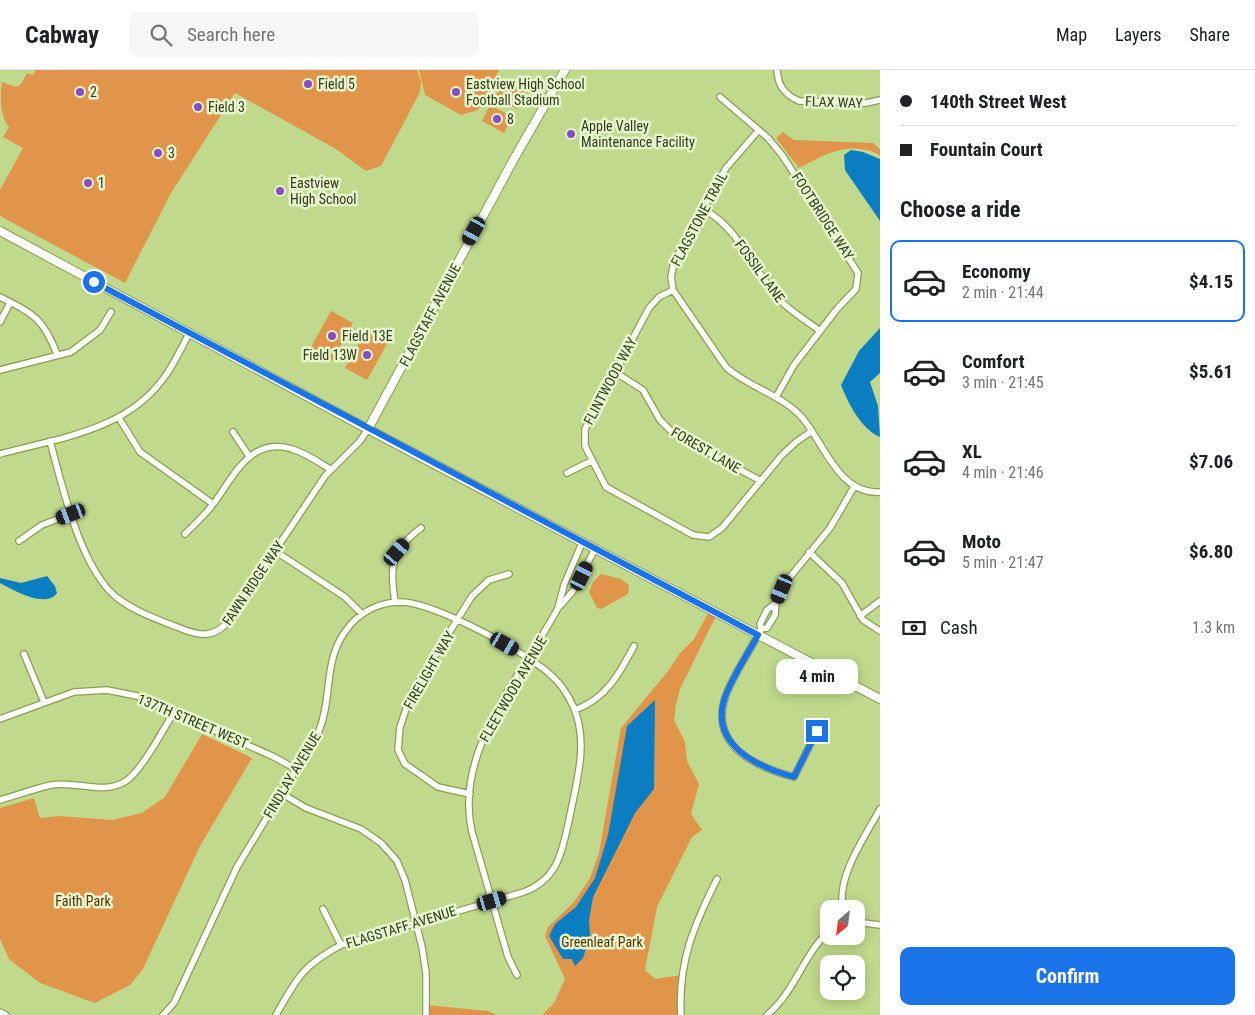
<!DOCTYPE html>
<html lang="en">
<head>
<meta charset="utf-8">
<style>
	body { margin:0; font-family:"Roboto Condensed",sans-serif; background:#f6f6f6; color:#202124; height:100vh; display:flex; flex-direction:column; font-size:19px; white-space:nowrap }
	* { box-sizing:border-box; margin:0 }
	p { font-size:16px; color:#757577 }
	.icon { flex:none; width:28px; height:28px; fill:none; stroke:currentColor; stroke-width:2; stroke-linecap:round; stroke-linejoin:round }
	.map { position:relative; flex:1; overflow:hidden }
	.sheet { display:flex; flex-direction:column; background:#fff; width:375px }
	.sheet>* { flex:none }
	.banner { display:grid; align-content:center; height:110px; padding:0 20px; background:#fff }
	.needle { width:32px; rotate:208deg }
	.buttons { position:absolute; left:820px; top:830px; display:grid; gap:10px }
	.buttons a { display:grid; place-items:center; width:45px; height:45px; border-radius:10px; background:#fff; box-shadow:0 2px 12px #0003; font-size:25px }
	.end { position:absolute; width:22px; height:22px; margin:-11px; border:6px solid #1a73e8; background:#fff; box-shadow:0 0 0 2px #fff }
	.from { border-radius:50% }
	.bubble { position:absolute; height:35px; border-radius:10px; background:#fff; box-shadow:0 2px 12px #0003; font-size:16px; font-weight:700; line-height:35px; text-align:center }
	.car { position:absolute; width:15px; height:30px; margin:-15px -8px; border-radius:6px; box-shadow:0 0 4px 1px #0007; background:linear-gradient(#222 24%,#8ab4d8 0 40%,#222 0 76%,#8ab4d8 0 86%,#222 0) }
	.banner b { display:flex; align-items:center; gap:18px; height:48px; font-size:19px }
	.banner b+b { border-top:1px solid #e0e0e0 }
	.banner i { width:12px; height:12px; background:#202124 }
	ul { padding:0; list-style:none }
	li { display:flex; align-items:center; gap:15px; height:82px; margin:0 10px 8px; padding:0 10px; border:2px solid transparent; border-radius:10px }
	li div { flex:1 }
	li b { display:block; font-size:19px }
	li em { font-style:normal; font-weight:700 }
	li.active { border-color:#1a73e8 }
	li>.icon { width:45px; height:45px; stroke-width:1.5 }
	h2 { padding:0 20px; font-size:22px; line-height:60px }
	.pay { display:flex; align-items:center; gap:12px; height:55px; padding:0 20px; font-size:19px }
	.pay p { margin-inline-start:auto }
	.primary-button { display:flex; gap:10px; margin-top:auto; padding:10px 20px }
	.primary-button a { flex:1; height:58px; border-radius:10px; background:#1a73e8; color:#fff; font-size:20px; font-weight:700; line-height:58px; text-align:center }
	header { display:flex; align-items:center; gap:30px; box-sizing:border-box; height:70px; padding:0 25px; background:#fff; border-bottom:1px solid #e0e0e0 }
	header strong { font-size:24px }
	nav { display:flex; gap:28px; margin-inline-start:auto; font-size:18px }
	.search { width:350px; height:45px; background:#f6f6f6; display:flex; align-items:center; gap:12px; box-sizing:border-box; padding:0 18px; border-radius:10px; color:#757577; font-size:19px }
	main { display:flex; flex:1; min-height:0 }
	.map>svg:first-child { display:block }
</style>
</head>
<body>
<header>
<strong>Cabway</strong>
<div class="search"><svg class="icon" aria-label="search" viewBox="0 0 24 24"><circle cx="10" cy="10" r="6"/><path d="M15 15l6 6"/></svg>Search here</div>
<nav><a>Map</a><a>Layers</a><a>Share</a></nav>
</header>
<main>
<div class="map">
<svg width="880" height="945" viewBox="0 0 880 945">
	<rect width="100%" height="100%" fill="#c0d98c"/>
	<path fill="#e0954b" d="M36,0h381l4,12 -1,10 -39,74 -15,5 -30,-22 -101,-56 -64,100 -46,90 -125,-67v-26l23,-42 -20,-11 6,-10c-9,-9 -9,-32 -7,-45l14,5 5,-3 6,-11 6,2z
		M419,0h80l-21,40 -17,5 -36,-20z
		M503,11l23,11 -9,17 -22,-12z
		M490,35l23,12 -9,16 -22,-12z
		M783,62l11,8 79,3 7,6v7c-4,-4 -9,-5 -14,-6 -26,-6 -45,7 -67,18l-23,-30z
		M331,241l22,12 -21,38 -22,-12z
		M366,260l22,12 -21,38 -22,-12z
		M601,504l20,5 8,6 -1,9 -27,15 -4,-1 -8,-16 4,-10z
		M710,540l7,4 -37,75 -4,15 -2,16 11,22 2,19 12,23 -8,30 11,16 -10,7 -35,70 -12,63 10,9 27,-4 -1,40h-139l12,-12 11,-24 -20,-43 3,-9 26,-25 16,-24 9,-25 22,-125 47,-57 12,-18 14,-14z
		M202,664l50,24 -52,88 -57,123 -13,16 -35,18 -55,-20 -31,-24 -9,-20v-131l34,-10 6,20 19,-2 53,4 30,-7 23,-16z
		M427,935l61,6 9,4h-71z"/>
	<path fill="#0a7ec0" d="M851,80l12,2 17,7v62l-35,-51 -1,-15z
		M880,258v45l-10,9 8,24 2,31c-19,-8 -32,-34 -39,-52l18,-34z
		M47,506l8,10 2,7c-11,16 -44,-3 -57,-10v-5l21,5z
		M655,630l-1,89 -19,24 -42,84 -4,23 1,16 -7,22 -8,8 -3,-7h-9l-14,-23 6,-12 21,-17 19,-29 13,-43 19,-109z"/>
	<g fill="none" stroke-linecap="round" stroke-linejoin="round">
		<defs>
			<path id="street" d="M777,0c1,16 8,25 22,31l67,2 14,-3
				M720,27l48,41 14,17 76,118 -2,16 -19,20 -43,56 -18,32
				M758,61l-32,37 -52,94 -3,15 2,13 53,77c23,21 58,28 78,53 21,26 36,75 76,72
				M703,139c36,19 49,59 74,88 12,14 29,23 43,34
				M673,220l-14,7 -10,11 -64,121v17l21,41 87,48 16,2 13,-9 60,-73 14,-13 16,-11
				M0,227c34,17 43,21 57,57
				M0,252l10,-19
				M0,300l71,-18 29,-22 11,-18
				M615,302l28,18 17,30 14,14 87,47
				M119,348l21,34 73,52
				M233,362l16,24
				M50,371c12,44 30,126 66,156 18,14 40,22 61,30 19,8 37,13 51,-6l97,-145 35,-35 8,-12
				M0,384c58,-16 125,-23 163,-75 11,-14 18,-31 27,-47
				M567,403l24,-12
				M185,464c10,-10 21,-20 29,-31 20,-27 37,-67 78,-54 14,4 26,13 38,20
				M19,471l23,-16 29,-11
				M275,481l70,46 17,17
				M809,482l33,31 21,37 17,11
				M395,532c-5,-36 -5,-51 26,-74
				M776,533l-9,7 -7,14 1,5c-11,23 -28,45 -36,69 -15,48 31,69 69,79l23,-46
				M560,536l13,-15 22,-42
				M860,546l20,-15
				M761,559l6,-1 8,-13 1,-12 10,-21 44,-54 24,-41
				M24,584l20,48
				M575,640c32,-12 44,-36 59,-64
				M0,649l74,-27 33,-2 30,6 135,60 24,13
				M281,723l25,15 55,21 20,14 16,18 8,19 17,67 4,26v42
				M470,724l-32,-7 -33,-23 -7,-14 2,-23 11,-33 61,-98 17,-16 20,-6
				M0,730c17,-5 34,-11 51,-15 25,-5 52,11 75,-4 16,-11 37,-51 48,-69
				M323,839l18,36
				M843,839c-7,-32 22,-72 37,-100
				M856,852l24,3
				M517,905l-9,-18 -36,-125c-19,-81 51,-158 86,-224l6,-23 18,-42
				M0,942l6,3
				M163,945l11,-12 63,-136 82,-136c15,-37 2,-73 32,-107 13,-14 31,-22 50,-22 34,1 128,51 152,75 9,8 16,20 21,31 15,36 2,76 -5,112 -7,32 -11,59 -45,72l-183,53c-39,21 -44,33 -65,70
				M681,945c-3,-53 13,-90 36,-136
				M767,945c28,-23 36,-60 62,-84"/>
			<path id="secondary" d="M0,161l362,195 518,273
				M368,359l147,-272 50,-87"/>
		</defs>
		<use href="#street" stroke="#889f53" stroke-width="8"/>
		<use href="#secondary" stroke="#889f53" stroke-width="10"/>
		<use href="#street" stroke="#fff" stroke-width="5.5"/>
		<use href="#secondary" stroke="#fff" stroke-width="8"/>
	</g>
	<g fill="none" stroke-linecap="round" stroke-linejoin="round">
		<path stroke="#1a73e8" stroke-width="6" d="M94,212l664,353c-11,20 -25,41 -33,62 -16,48 32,70 69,80l23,-46"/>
	</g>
	<g fill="#864dc4" stroke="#e7f5ce" stroke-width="2">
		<circle cx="308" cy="14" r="5"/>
		<circle cx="80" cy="22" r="5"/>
		<circle cx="456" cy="22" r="5"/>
		<circle cx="198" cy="37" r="5"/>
		<circle cx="497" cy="49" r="5"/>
		<circle cx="571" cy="64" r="5"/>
		<circle cx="158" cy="83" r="5"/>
		<circle cx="88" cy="113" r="5"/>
		<circle cx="280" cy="121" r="5"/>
		<circle cx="332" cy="266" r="5"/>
		<circle cx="367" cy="285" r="5"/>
	</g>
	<g text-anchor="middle" stroke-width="5" stroke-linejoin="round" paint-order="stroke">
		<g font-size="14" fill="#323b1c" stroke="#e7f5ce" text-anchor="start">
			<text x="318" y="19">Field 5</text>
			<text x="466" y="19">Eastview High School<tspan x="466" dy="16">Football Stadium</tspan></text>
			<text x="90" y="27">2</text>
			<text x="208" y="42">Field 3</text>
			<text x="507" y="54">8</text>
			<text x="581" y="61">Apple Valley<tspan x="581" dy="16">Maintenance Facility</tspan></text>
			<text x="168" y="88">3</text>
			<text x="98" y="118">1</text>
			<text x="290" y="118">Eastview<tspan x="290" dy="16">High School</tspan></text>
			<text x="342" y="271">Field 13E</text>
			<text x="357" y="290" text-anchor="end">Field 13W</text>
		</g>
		<g font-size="14" fill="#323b1c" stroke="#e7f5ce">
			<text transform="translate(834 32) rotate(2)" y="5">FLAX WAY</text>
			<text transform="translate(823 146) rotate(57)" y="5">FOOTBRIDGE WAY</text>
			<text transform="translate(699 149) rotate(-62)" y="5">FLAGSTONE TRAIL</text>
			<text transform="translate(760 201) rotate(54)" y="5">FOSSIL LANE</text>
			<text transform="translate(430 245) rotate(-62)" y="5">FLAGSTAFF AVENUE</text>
			<text transform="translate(610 311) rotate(-62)" y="5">FLINTWOOD WAY</text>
			<text transform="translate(706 380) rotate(30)" y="5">FOREST LANE</text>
			<text transform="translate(253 513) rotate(-56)" y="5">FAWN RIDGE WAY</text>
			<text transform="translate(429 600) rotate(-60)" y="5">FIRELIGHT WAY</text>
			<text transform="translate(513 619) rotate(-60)" y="5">FLEETWOOD AVENUE</text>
			<text transform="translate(193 651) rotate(23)" y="5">137TH STREET WEST</text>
			<text transform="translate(292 705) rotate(-59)" y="5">FINDLAY AVENUE</text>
			<text transform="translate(401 857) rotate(-17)" y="5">FLAGSTAFF AVENUE</text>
		</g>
		<g font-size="14" fill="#5a3203" stroke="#e7f5ce">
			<text x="83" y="836">Faith Park</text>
			<text x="602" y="877">Greenleaf Park</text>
		</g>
	</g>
</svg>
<div class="buttons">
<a><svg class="needle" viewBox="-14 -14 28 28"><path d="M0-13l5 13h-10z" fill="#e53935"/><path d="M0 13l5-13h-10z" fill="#757577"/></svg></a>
<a><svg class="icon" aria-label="locate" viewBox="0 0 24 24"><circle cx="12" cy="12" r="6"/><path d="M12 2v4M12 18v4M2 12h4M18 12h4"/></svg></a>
</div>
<i class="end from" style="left:94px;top:212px"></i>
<i class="end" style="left:817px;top:661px"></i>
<div class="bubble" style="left:776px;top:589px;width:82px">4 min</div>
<i class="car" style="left:474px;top:161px;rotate:209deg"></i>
<i class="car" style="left:71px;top:444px;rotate:249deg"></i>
<i class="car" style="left:397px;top:482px;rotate:40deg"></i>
<i class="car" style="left:582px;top:506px;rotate:26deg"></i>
<i class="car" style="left:782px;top:519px;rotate:203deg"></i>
<i class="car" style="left:505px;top:574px;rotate:120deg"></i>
<i class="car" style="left:492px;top:831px;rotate:74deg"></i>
</div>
<section class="sheet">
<div class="banner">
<b><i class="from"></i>140th Street West</b>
<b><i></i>Fountain Court</b>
</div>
<h2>Choose a ride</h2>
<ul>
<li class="active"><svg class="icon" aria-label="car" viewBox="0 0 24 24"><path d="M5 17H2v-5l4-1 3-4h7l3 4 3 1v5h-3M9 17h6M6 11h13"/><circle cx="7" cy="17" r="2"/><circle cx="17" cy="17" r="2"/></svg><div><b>Economy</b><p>2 min · 21:44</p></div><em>$4.15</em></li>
<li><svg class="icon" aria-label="car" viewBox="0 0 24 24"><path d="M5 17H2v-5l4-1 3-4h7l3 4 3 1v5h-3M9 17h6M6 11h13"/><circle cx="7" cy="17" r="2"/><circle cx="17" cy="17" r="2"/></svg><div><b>Comfort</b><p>3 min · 21:45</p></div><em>$5.61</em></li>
<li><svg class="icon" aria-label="car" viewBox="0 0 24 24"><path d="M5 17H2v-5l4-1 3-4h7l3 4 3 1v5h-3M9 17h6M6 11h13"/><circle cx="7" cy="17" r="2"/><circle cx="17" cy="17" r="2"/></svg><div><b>XL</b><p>4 min · 21:46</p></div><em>$7.06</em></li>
<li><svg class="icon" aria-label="car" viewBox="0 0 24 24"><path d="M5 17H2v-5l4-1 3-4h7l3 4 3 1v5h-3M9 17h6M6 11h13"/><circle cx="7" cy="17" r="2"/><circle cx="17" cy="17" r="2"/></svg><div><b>Moto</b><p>5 min · 21:47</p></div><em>$6.80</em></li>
</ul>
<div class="pay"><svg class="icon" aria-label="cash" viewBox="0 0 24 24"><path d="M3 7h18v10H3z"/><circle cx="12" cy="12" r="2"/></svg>Cash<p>1.3 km</p></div>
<div class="primary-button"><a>Confirm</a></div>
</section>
</main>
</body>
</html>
